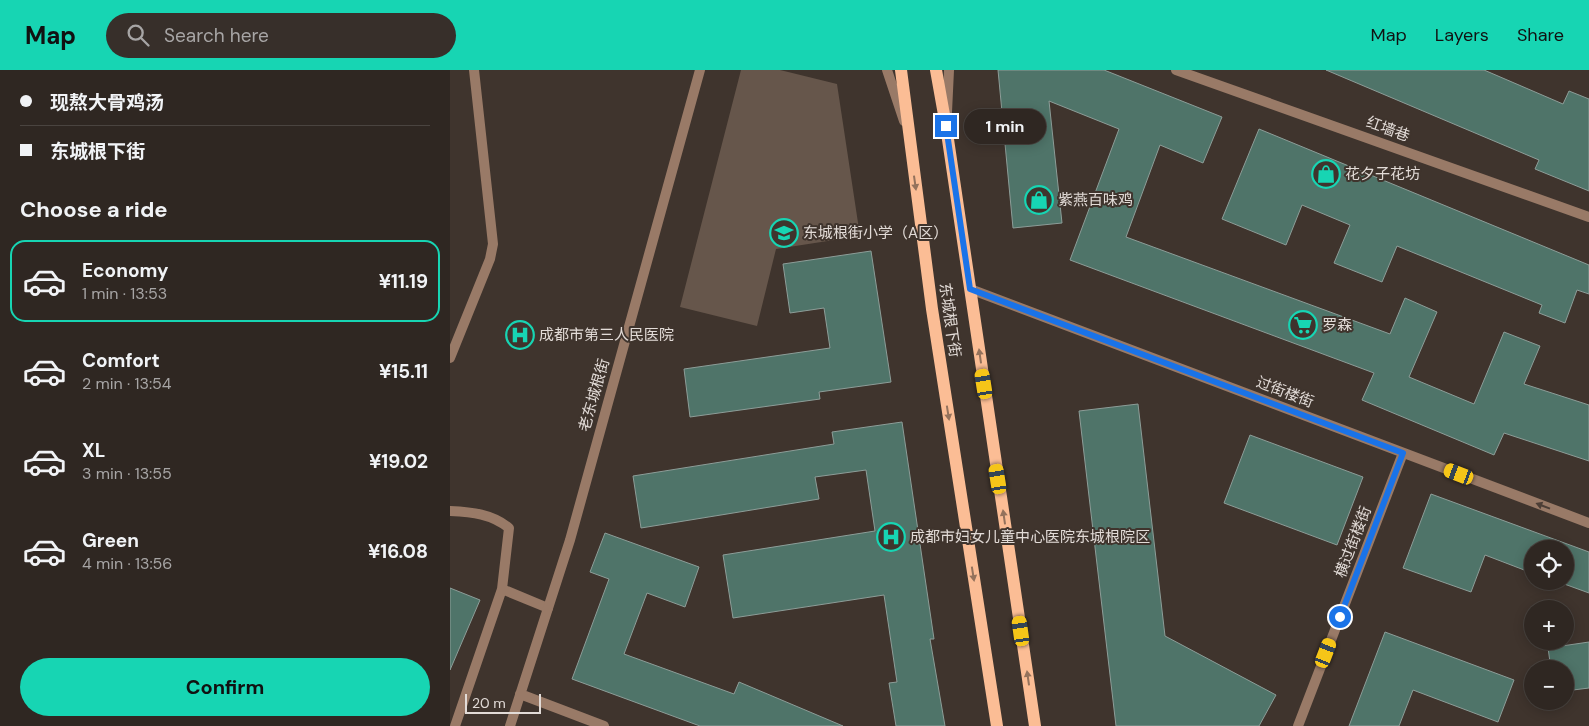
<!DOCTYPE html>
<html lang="en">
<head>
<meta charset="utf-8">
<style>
	body { margin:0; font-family:"DM Sans","Noto Sans SC",sans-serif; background:#372f2a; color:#f1f3f6; height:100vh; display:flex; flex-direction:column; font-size:19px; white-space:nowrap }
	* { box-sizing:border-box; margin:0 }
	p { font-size:16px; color:#a7a5a5 }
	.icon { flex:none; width:28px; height:28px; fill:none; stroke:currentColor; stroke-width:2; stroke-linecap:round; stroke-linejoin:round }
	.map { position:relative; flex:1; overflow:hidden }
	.sheet { display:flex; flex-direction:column; background:#2f2722; width:450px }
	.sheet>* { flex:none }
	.guide { display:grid; align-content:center; height:110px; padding:0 20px; background:#2f2722 }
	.buttons { position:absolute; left:1074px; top:470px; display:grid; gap:10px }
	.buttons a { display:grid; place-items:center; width:50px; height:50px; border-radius:50%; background:#2f2722; box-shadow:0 2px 12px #0003,0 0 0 1px #4a4440; font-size:25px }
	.scale { position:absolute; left:15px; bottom:12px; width:76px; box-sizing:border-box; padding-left:5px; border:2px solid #e2dbd7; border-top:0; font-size:14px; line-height:18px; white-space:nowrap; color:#e2dbd7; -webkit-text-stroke:4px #3f342d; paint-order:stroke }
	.end { position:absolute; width:22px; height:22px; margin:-11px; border:6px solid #1a73e8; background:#fff; box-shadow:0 0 0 2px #fff }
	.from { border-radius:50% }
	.bubble { position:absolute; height:35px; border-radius:18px; background:#2f2722; box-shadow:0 2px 12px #0003,0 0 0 1px #4a4440; font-size:16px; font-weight:700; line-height:35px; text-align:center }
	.car { position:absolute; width:15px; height:30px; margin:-15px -8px; border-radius:6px; box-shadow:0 0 4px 1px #0007; background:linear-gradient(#f5c518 24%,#345 0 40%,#f5c518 0 76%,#345 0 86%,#f5c518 0) }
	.guide b { display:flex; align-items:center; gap:18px; height:48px; font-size:19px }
	.guide b+b { border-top:1px solid #4a4440 }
	.guide i { width:12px; height:12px; background:#f1f3f6 }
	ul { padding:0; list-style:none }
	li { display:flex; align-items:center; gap:15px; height:82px; margin:0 10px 8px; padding:0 10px; border:2px solid transparent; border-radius:15px }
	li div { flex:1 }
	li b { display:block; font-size:19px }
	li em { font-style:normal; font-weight:700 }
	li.current { border-color:#17d5b3 }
	li>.icon { width:45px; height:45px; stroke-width:1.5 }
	h2 { padding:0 20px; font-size:22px; line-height:60px }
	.button { display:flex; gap:10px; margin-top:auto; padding:10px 20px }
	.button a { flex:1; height:58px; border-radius:30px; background:#17d5b3; color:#111; font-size:20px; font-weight:700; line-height:58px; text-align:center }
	header { display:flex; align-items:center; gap:30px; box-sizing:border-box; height:70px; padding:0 25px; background:#17d5b3; color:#111 }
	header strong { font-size:24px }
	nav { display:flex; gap:28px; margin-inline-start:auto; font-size:18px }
	.search { width:350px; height:45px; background:#372f2a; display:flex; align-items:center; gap:12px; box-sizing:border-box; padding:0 18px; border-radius:28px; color:#a7a5a5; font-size:19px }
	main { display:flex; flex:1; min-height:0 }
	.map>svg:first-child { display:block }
</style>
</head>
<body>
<header>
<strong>Map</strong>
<div class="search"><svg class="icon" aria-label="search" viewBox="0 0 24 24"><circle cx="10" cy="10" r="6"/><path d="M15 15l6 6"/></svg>Search here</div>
<nav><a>Map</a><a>Layers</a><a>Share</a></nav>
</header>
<main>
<section class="sheet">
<div class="guide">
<b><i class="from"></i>现熬大骨鸡汤</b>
<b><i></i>东城根下街</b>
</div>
<h2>Choose a ride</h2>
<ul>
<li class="current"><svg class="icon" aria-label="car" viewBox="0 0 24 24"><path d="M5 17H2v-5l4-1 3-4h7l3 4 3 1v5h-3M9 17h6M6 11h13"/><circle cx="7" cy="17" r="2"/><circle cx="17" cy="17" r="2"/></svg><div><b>Economy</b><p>1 min · 13:53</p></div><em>¥11.19</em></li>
<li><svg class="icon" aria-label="car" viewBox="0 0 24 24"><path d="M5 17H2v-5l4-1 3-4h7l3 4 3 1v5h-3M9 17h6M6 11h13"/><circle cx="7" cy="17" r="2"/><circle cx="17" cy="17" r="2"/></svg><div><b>Comfort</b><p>2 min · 13:54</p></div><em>¥15.11</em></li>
<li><svg class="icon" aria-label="car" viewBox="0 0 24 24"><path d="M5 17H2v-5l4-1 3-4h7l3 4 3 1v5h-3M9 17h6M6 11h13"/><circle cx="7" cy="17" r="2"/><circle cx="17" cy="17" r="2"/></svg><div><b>XL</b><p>3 min · 13:55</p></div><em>¥19.02</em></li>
<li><svg class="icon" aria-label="car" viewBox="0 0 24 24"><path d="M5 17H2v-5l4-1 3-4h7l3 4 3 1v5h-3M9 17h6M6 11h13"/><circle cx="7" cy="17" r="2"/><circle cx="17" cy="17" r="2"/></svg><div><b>Green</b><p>4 min · 13:56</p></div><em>¥16.08</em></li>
</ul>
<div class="button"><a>Confirm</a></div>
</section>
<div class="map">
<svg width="1139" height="656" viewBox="0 0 1139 656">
	<rect width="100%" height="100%" fill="#3f342d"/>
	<path fill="#66564b" d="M291,0h39l57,14 23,152 -84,13 -19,77 -77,-19z"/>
	<path fill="#4f7469" stroke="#8d9d98" d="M548,0h106l118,47 -19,46 -43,-18 -34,92 264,97 15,-36 32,14 -28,65 65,27 30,-72 36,14 -16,38 65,21v56l-85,-28 -10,22 -132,-55 12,-27 -304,-113 49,-131 -70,-28 13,122 -49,5z
		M876,0h158l79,34 6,-13 20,8v92l-54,-22 4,-9z
		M809,59l330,136v29l-12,-4 -12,33 -26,-10 3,-8 -145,-59 -15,36 -48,-19 16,-38 -48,-20 -16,40 -64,-26z
		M421,181l20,131 -72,10 1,7 -130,18 -6,-48 146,-21 -6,-40 -34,5 -7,-49z
		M688,334l27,232 111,59 -17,31h-143l-37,-315z
		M452,352l32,217h-4l15,87h-49l-7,-43 8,-1 -13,-87 -151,23 -10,-63 152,-24 -9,-61 -51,7 4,22 -178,29 -8,-52 201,-32 -2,-12z
		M800,365l113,42 -26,68 -113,-42z
		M981,424l158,58v41l-33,-12h9v-32h-33v24l-47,-18 -14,37 -68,-24z
		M155,463l94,34 -14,40 -38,-14 -23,61 110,40 5,-12 104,44h-143l-128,-47 37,-100 -19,-7z
		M0,518l30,12 -30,70z
		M935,562l129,48 -16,42 -85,-32 -14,36h-50z
		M1139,572v46l-24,3v-22h-14l-3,-21z"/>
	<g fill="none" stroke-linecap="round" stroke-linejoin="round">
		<path stroke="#997a67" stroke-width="10" d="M0,288l40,-99 3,-15 -19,-174
			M0,441c22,1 42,3 59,17l-7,61 -47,137
			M52,519l46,19"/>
		<path stroke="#997a67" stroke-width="10" d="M726,0l413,147
			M520,219l619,234
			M70,624l84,32
			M60,656l60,-186 130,-470
			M848,656l105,-273"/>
		<path stroke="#997a67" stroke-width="10" d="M437,0l17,51
			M497,42l2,-42"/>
		<path stroke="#fbbd95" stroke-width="12" d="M451,0l31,239 65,417
			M486,0l10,56 89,600"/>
	</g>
	<defs><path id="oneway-solid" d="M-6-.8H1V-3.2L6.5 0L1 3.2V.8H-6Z" transform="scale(1.25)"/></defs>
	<g fill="#94725c">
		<use href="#oneway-solid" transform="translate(465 113) rotate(82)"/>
		<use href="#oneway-solid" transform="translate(530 286) rotate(-98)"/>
		<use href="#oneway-solid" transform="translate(498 343) rotate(81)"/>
		<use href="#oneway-solid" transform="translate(554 447) rotate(-98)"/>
		<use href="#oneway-solid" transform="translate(523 504) rotate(81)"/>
		<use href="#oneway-solid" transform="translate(578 608) rotate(-98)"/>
	</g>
	<use fill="#4c3e36" href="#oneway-solid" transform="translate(1093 436) rotate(-159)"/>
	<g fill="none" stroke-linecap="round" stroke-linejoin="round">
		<path stroke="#1a73e8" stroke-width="6" d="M496,56l24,163 433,164 -63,164"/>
	</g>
	<defs>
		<symbol id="shop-ring" viewBox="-11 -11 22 22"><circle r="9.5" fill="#3f342d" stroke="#17d5b3" stroke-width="1.5"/><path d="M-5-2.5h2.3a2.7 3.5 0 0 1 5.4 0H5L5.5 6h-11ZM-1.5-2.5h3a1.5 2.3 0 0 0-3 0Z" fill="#17d5b3"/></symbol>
		<symbol id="school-ring" viewBox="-11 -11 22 22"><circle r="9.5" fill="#3f342d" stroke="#17d5b3" stroke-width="1.5"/><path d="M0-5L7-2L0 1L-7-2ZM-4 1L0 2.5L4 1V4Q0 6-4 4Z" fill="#17d5b3"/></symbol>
		<symbol id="supermarket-ring" viewBox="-11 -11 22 22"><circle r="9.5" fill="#3f342d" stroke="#17d5b3" stroke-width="1.5"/><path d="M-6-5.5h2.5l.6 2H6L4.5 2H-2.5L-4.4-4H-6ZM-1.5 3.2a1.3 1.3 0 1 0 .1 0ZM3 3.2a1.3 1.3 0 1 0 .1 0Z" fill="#17d5b3"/></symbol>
		<symbol id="hospital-ring" viewBox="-11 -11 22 22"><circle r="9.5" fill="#3f342d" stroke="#17d5b3" stroke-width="1.5"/><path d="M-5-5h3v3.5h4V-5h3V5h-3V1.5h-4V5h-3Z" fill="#17d5b3"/></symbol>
	</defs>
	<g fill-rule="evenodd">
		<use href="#shop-ring" x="860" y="88" width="32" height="32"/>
		<use href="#shop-ring" x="573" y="114" width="32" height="32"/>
		<use href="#school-ring" x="318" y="147" width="32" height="32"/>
		<use href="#supermarket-ring" x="837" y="239" width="32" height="32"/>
		<use href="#hospital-ring" x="54" y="249" width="32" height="32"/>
		<use href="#hospital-ring" x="425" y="451" width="32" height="32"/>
	</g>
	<g text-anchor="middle" stroke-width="4" stroke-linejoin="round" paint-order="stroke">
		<g font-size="15" fill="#e2dbd7" stroke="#3f342d">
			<text transform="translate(938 59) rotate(20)" y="5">红墙巷</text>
			<text transform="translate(500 250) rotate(82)" y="5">东城根下街</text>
			<text transform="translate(835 322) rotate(21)" y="5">过街楼街</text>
			<text transform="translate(144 325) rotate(-74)" y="5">老东城根街</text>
			<text transform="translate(903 472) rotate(-69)" y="5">横过街楼街</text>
		</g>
		<g font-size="15" fill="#e2dbd7" stroke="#3f342d" text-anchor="start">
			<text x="895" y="109">花夕子花坊</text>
			<text x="608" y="135">紫燕百味鸡</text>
			<text x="353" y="168">东城根街小学（A区）</text>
			<text x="872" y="260">罗森</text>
			<text x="89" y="270">成都市第三人民医院</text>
			<text x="460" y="472">成都市妇女儿童中心医院东城根院区</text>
		</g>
	</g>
</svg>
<div class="buttons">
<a><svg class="icon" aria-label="locate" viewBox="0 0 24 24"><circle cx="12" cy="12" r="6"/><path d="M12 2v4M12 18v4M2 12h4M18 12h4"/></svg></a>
<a>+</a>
<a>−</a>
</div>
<div class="scale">20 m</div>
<i class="end from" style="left:890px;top:547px"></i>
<i class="end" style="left:496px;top:56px"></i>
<div class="bubble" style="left:514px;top:39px;width:82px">1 min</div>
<i class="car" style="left:534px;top:314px;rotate:351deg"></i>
<i class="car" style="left:1009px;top:404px;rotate:291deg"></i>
<i class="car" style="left:548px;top:409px;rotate:351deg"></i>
<i class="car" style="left:571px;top:561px;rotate:352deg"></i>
<i class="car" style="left:876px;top:583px;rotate:21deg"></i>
</div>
</main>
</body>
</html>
